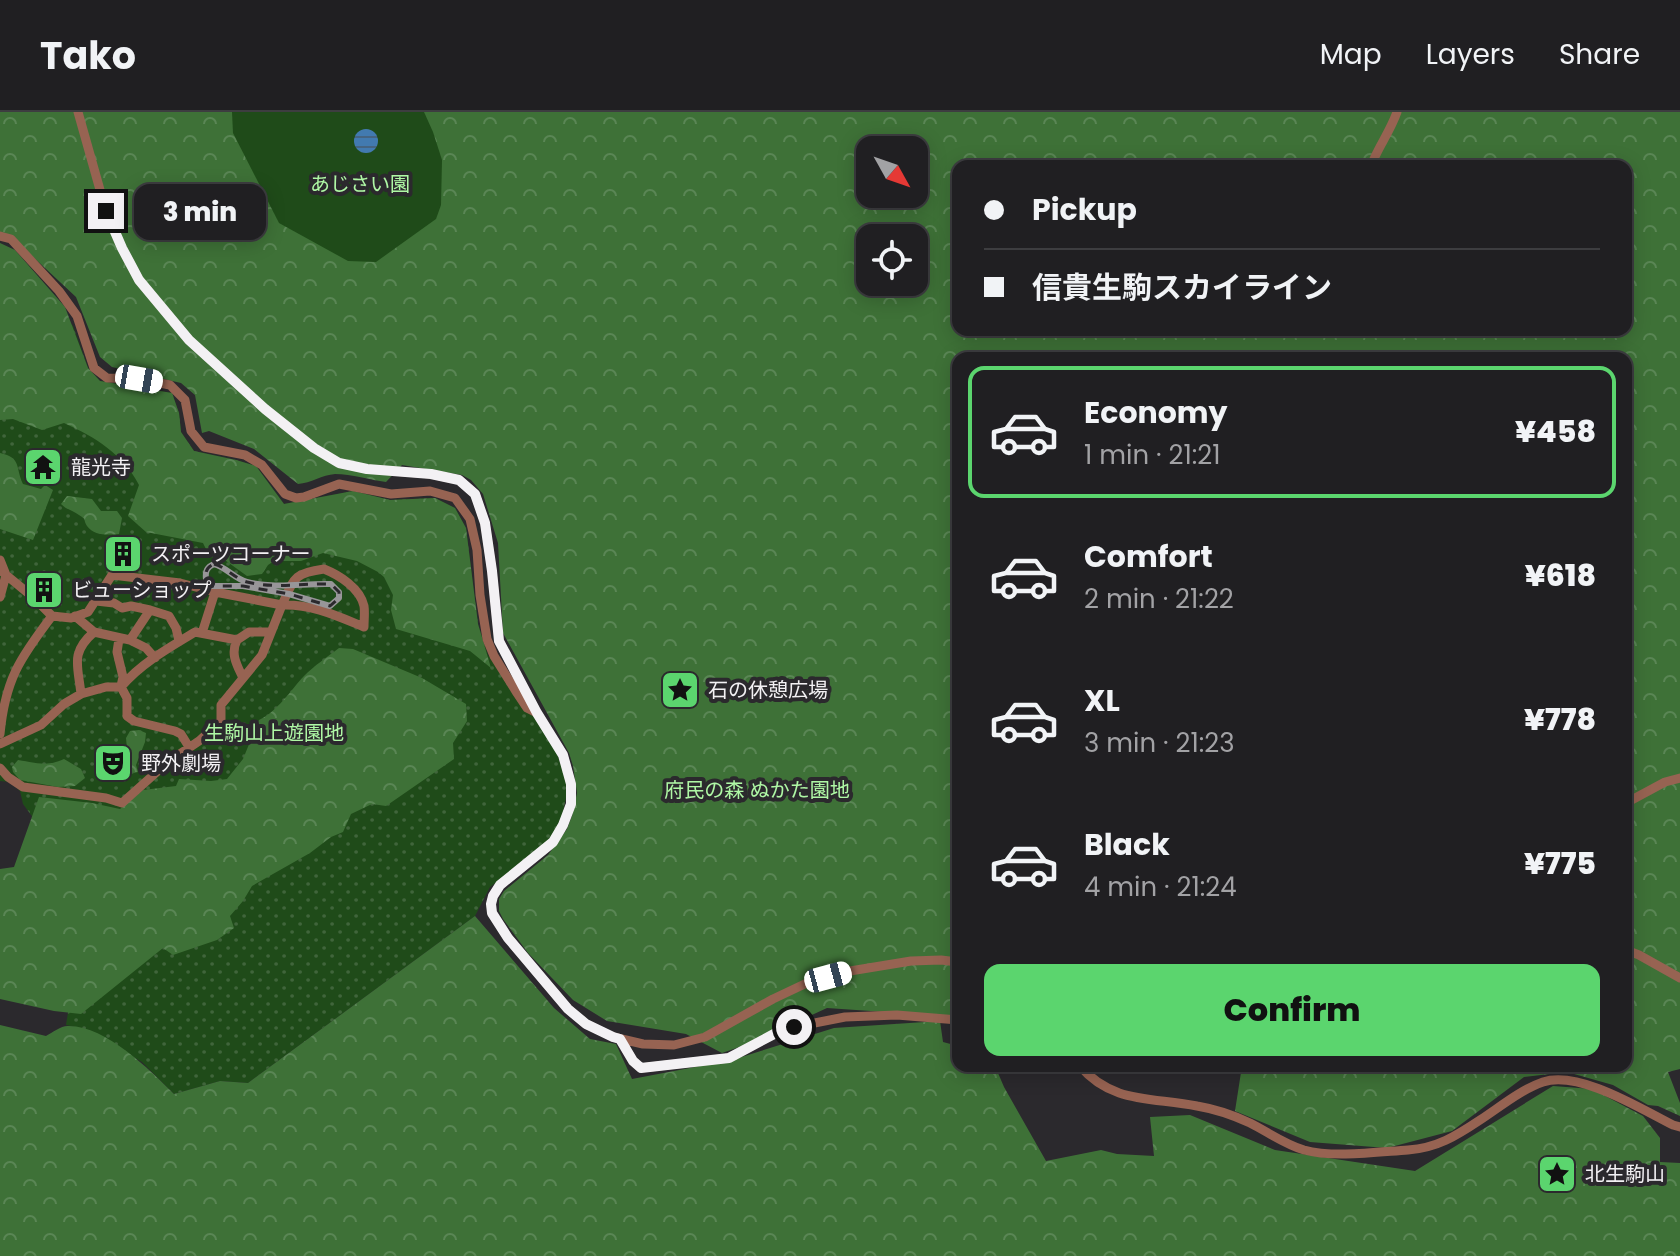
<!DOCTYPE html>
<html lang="en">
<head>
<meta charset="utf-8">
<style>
	body { margin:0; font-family:Poppins,"Noto Sans JP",sans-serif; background:#2d2c2f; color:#f1f3f6; height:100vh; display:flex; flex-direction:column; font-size:30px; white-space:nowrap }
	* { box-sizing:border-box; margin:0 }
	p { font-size:26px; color:#a2a2a5 }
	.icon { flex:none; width:44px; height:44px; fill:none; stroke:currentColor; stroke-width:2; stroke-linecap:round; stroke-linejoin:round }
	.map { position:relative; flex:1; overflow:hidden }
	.sheet { position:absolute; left:952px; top:240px; width:680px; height:720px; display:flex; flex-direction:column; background:#201f22; border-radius:16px; box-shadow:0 4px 20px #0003,0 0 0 2px #3d3d40 }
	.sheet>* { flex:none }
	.banner { position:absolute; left:952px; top:48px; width:680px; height:176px; border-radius:16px; box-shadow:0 4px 20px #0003,0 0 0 2px #3d3d40; display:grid; align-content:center; height:176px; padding:0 32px; background:#201f22 }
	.needle { width:52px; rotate:130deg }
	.tools { position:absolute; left:856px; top:24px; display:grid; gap:16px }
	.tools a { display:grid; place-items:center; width:72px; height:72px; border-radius:16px; background:#201f22; box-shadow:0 4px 20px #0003,0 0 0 2px #3d3d40; font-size:40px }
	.end { position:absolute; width:36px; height:36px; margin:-18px; border:10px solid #f3f1f4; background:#111; box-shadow:0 0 0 4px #111 }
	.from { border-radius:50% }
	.bubble { position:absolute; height:56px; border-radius:16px; background:#201f22; box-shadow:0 4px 20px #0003,0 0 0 2px #3d3d40; font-size:26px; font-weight:800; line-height:56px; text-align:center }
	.car { position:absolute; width:24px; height:48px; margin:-24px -12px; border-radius:10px; box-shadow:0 0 6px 2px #0007; background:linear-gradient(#fff 24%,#345 0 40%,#fff 0 76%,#345 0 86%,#fff 0) }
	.banner b { display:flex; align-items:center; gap:28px; height:76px; font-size:30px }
	.banner b+b { border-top:2px solid #3d3d40 }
	.banner i { width:20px; height:20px; background:#f1f3f6 }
	ul { padding:14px 0 0; list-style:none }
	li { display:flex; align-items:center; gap:24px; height:132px; margin:0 16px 12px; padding:0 16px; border:4px solid transparent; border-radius:16px }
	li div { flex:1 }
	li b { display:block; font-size:30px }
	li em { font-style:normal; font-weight:800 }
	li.selected { border-color:#5bd56e }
	li>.icon { width:72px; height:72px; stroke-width:1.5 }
	.action { display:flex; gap:16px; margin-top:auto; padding:16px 32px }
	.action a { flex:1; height:92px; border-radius:16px; background:#5bd56e; color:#111; font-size:32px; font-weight:800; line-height:92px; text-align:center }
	header { display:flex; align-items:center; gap:48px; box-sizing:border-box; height:112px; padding:0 40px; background:#201f22; border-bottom:2px solid #3d3d40 }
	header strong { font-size:38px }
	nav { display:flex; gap:44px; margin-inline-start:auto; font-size:28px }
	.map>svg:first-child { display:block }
</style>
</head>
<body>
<header>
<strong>Tako</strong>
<nav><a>Map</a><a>Layers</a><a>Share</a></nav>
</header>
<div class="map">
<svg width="1680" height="1144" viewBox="0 0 1680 1144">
	<defs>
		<pattern id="grass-dots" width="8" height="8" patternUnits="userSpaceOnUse" patternTransform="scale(2)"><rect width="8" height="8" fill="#1f4b19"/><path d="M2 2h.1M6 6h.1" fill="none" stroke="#40653b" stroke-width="1.8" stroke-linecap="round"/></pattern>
		<pattern id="forest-crowns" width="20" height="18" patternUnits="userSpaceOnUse" patternTransform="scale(2)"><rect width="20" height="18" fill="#3e7137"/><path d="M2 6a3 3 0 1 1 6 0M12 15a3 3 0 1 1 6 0" fill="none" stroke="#5a8655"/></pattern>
		<pattern id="water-rules" width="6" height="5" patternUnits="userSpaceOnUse" patternTransform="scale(2)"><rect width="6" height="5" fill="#427ab0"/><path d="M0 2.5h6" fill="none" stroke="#456482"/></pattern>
	</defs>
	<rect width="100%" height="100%" fill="#2b292d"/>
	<path fill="url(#grass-dots)" d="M0,131l73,83 15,42 12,13 72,12 7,20 2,19 13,19 42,9 20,6 28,38 69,-13 37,9 45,-2 20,10 11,20 12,96 10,31 47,62 21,33 10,30v18l-4,18 -8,17 -12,15 -52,39 -15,29 -227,167 -28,-2 -46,13 -32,-32 -58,-33 -18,-4 17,-106 -41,-89 -19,-26 -3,-13 -10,-9 -10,-1z"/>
	<path fill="url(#forest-crowns)" fill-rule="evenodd" d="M0,0h1680v957l-12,3 12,31v13l-22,-10 -10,-1 -35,-20 -46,-13 -43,5 -72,54 -65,17 -77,-6 -75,-31 7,-45h384v-708h-668v659l-131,-9 -76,35 -29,10 -36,-19 -79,-13 -34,-21 -45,-47 -25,-34 -4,-8v-12l5,-8 44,-36 19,-26 5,-13 5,-23 -4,-27 -4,-13 -66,-120 -5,-90 -15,-49 -12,-14 -9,-5 -60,-10 -16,17c-16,-2 -34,-8 -51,-8 -13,1 -24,9 -37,10l-44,-35 -45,-18 -7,2 -7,-38 -14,-12 -69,-16 -12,-10 -24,-60 -62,-58 -14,-6zM870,38h44v44h-44zM958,54h668v164h-668zM870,126h44v44h-44z
		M0,131l15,7 50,57 23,61 12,13 72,12 7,20 2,19 13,19 42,9 20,6 28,38 69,-13 37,9 45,-2 20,10 11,20 12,96 13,44 -21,-17 -74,-22 -5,-19 2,-15 -9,-18 -6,-5 -21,-11 -34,-8 -22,8h-27l-6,4 -6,9 -15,2 -25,-18 -12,-1 -7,-14 -57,-11 -18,-16 11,-31c-16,-31 -44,-48 -75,-62l-22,7 -29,-11 -13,1z
		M0,341c22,5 15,14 23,31l18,5 4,-4 8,5 -20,50 -33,-11z
		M67,384l25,3 9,12h16l5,7 -3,16c-11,1 -25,2 -32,-8 -5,-9 1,-5 -8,-11 -7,-5 -12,-5 -18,-11z
		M339,536l14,1 69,29 44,26 1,17 -14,22 1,16 -68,47 -14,-2 -21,10 -8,18 -12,5 -21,16 -58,33 -9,15 -13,15 4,12 -17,12 -44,15 -10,-7 -82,66 -27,-3 -54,-12v-130l14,-2 25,-70 53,6 28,6 23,-19 33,-4 3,-7 32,2 16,-2 16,-20 16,-39c19,-9 31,-29 45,-44 10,-10 23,-19 35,-28z
		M139,618l7,3 -1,9 -9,23 2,7 -4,1 -5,-4 -3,-31 4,-7z
		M64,647l17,10 4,9 -10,8 -17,1 -38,-7 -7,-8 -1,-5 6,-7c20,3 28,7 46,-1z
		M475,804l79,92 36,31 26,5 16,35 100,-19 102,-32 106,-7 3,21 15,4v20h37l9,21 42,74 55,-11 16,4 37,2 -4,-39 40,-2 85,35 140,21 138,-85 39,3 51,27 17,22v24l20,1v93h-1680v-231l46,11c7,-4 16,-11 23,-10 37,0 81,44 105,68l46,-13 28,2z"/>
	<path fill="#1f4b19" d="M232,0h192l9,20 9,28 -1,45 -5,14 -60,43 -28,-1 -69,-38 -46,-90z"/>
	<path fill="url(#water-rules)" d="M354 29a12 12 0 1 1 24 0a12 12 0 1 1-24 0Z"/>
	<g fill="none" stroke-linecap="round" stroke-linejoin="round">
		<path stroke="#976352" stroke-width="9" d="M78,0l28,99 16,37 17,32 50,60 76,69 49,39 25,15 28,6 64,5 28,6 16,14 10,29 7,48 7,70 38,72 26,42 8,29v20l-8,21 -10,17 -53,43 -7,11 -2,8 1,9 16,25 60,71 18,15 27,13 30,7 31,1 31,-8 68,-38 38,-18 33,-9 67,-11 30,-1 17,2
			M1371,54c7,-19 19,-34 26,-54
			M0,124l11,3 48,52 18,25 17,52 13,10 32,1 31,6 15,15 6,31 13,16 41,8 17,10 23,29 11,4 8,-1 35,-13 52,10 39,-3 25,7 15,21 7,31 3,45 7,44 7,17 23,37 10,15 10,5
			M0,448l6,15 -6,22
			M324,457c15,6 36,19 40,37 1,6 0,14 0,21 -27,-11 -52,-23 -82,-22 12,-27 12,-32 42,-36z
			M0,458l34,28 18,18 19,2 17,-6 24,-37 68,8 35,9 67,13 -20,50 -41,50v16l-22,20 -31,21 -46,41 -16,-5 -83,-11 -15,-10 -8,-9
			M96,489l18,2 8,5 9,-2 19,4 19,6 7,12 3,13
			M75,504l19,16c-24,21 -16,33 -13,62
			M94,520l36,8 16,8 9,10
			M202,521l13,-41
			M119,527l-2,13 6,25 -2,9
			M130,528l20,-30
			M237,528c-7,14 0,25 6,38
			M121,575c19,-23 49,-40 74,-55l42,8 12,-8h22
			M0,622c5,-54 20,-76 52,-118
			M0,632l41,-19 23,-21 17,-10 25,-7h15l6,11v18l7,5 41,10 6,3 8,13
			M1626,691l39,-21 15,-4
			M1626,838l13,5 41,23
			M620,927l13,22 8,7 88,-10 45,-24 20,-7 51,-10 52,-2 61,5
			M1080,954c32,38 73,31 117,40 18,3 36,9 53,17 18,9 34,21 54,27 29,8 74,2 104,0 29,-2 48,-14 72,-30 20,-13 40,-30 63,-38 36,-12 98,27 130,43l7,2"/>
		<defs>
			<path id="rail" d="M214,452c12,3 21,15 33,18 29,7 56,1 84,2l8,8v6l-9,8 -41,-12 -46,-8h-31l-6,-7c-1,-8 1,-12 8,-15z"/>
		</defs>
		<use href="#rail" stroke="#989699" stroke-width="6"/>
		<use href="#rail" stroke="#2b292d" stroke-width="3" stroke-dasharray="9" stroke-linecap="butt"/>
	</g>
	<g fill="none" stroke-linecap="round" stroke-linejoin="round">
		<path stroke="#f3f1f4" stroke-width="10" d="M106,99l16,37 17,32 50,60 76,69 49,39 25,15 28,6 64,5 28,6 16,14 10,29 7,48 7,70 38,72 26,42 8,29v20l-8,21 -10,17 -53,43 -7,11 -2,8 1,9 16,25 60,71 18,15 27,13 7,2 13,22 8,7 88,-10 45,-24 20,-7"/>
	</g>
	<defs>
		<symbol id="temple-square" viewBox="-11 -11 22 22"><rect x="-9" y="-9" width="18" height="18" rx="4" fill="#5bd56e" stroke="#2b292d"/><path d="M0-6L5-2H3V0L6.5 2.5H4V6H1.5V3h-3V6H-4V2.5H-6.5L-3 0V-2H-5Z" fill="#111"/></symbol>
		<symbol id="building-square" viewBox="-11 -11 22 22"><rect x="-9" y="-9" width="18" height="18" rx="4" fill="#5bd56e" stroke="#2b292d"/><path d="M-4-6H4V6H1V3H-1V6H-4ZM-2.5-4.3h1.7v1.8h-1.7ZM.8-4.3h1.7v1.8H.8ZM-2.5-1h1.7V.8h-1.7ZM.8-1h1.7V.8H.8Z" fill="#111"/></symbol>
		<symbol id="sight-square" viewBox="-11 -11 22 22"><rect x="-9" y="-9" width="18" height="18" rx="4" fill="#5bd56e" stroke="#2b292d"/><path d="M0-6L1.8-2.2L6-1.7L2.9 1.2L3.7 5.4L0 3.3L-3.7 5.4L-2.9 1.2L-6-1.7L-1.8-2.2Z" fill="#111"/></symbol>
		<symbol id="theatre-square" viewBox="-11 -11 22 22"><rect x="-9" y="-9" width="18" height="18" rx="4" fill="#5bd56e" stroke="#2b292d"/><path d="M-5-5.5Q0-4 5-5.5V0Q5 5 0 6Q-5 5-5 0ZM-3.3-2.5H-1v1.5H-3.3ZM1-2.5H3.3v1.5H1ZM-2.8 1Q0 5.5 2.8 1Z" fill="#111"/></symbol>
	</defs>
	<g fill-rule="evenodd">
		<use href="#temple-square" x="21" y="333" width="44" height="44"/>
		<use href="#building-square" x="101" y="420" width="44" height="44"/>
		<use href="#building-square" x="22" y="456" width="44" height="44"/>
		<use href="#sight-square" x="658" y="556" width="44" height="44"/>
		<use href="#theatre-square" x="91" y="629" width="44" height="44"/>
		<use href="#sight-square" x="1535" y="1040" width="44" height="44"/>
	</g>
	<g text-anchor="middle" stroke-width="8" stroke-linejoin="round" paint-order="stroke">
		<g font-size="20" fill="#aff8a5" stroke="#2b292d">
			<text x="360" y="79">あじさい園</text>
			<text x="274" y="628">生駒山上遊園地</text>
			<text x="757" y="685">府民の森 ぬかた園地</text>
		</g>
		<g font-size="20" fill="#f3f1f4" stroke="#2b292d" text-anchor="start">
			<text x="71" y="362">龍光寺</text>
			<text x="151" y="449">スポーツコーナー</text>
			<text x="72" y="485">ビューショップ</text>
			<text x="708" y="585">石の休憩広場</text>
			<text x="141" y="658">野外劇場</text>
			<text x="1585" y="1069">北生駒山</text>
		</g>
	</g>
</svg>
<div class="tools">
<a><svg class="needle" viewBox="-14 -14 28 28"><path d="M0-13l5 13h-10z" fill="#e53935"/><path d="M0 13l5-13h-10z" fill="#a2a2a5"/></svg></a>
<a><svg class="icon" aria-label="locate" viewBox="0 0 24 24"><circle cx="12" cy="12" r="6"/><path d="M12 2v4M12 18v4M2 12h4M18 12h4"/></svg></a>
</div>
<i class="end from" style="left:794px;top:915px"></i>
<i class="end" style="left:106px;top:99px"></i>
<div class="bubble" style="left:134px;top:72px;width:132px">3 min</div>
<i class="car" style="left:139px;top:267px;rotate:100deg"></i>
<i class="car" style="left:828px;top:865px;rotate:75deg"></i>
<div class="banner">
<b><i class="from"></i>Pickup</b>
<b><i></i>信貴生駒スカイライン</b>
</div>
<section class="sheet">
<ul>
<li class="selected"><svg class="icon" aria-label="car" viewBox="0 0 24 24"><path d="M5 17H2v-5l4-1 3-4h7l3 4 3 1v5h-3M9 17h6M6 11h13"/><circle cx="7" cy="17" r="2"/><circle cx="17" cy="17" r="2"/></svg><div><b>Economy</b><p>1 min · 21:21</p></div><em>¥458</em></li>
<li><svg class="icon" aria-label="car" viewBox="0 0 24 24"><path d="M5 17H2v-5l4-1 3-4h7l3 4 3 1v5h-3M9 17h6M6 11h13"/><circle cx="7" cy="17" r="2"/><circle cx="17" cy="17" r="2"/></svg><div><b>Comfort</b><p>2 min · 21:22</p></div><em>¥618</em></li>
<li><svg class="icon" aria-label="car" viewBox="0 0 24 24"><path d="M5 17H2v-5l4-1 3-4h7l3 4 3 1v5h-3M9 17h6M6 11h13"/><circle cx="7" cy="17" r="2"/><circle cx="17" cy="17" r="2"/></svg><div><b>XL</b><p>3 min · 21:23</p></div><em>¥778</em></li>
<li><svg class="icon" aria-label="car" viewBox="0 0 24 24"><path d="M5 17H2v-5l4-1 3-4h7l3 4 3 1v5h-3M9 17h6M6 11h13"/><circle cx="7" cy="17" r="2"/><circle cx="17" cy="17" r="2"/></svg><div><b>Black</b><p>4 min · 21:24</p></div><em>¥775</em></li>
</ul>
<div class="action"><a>Confirm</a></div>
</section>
</div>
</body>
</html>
